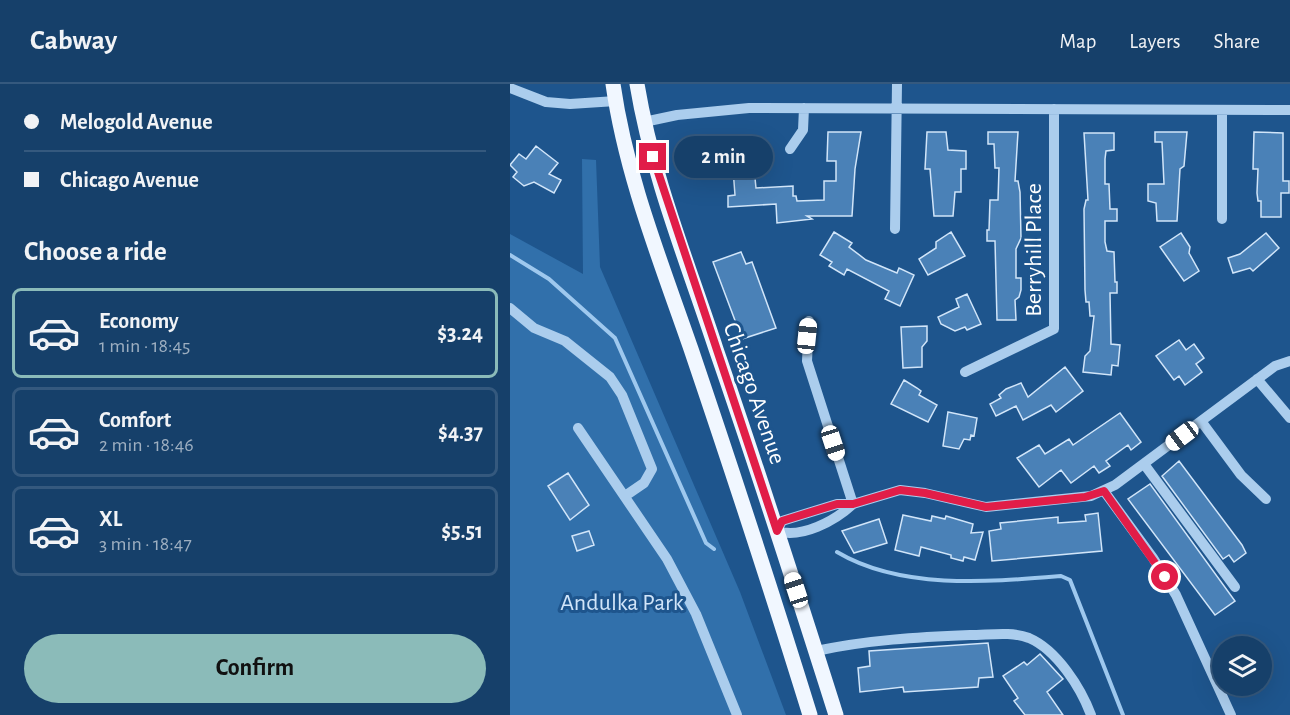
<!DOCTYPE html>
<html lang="en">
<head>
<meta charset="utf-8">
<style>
	body { margin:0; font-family:"Alegreya Sans",sans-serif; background:#1f4770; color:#f1f3f6; height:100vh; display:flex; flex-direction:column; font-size:22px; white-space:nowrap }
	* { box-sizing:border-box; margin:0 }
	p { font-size:20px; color:#9eafc1 }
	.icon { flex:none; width:33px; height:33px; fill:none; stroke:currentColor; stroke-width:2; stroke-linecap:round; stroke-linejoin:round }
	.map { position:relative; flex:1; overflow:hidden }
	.panel { display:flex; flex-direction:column; background:#16406a; width:510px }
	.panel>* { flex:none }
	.banner { display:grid; align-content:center; height:132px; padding:0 24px; background:#16406a }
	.buttons { position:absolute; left:702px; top:552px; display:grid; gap:12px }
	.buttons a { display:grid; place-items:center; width:60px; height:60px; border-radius:50%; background:#16406a; box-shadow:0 6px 24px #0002,0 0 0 2px #35597e; font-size:30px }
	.end { position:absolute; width:27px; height:27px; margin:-14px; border:8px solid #e11d48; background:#fff; box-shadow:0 0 0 3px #fff }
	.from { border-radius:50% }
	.bubble { position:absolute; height:42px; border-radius:21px; background:#16406a; box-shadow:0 6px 24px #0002,0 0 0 2px #35597e; font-size:20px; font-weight:700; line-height:42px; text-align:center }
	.car { position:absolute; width:18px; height:36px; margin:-18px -9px; border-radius:8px; box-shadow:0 0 4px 2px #0007; background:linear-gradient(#fff 24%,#345 0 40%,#fff 0 76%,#345 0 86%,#fff 0) }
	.banner b { display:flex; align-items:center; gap:21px; height:57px; font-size:22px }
	.banner b+b { border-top:2px solid #35597e }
	.banner i { width:15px; height:15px; background:#f1f3f6 }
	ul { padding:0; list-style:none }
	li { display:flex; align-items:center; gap:18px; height:90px; margin:0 12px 9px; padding:0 12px; border:3px solid #35597e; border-radius:9px }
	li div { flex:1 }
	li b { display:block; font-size:22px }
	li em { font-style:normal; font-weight:700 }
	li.active { border-color:#8bbbb9 }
	li>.icon { width:54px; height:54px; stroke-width:1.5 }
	h2 { padding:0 24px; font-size:27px; line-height:72px }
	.action { display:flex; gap:12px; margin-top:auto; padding:12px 24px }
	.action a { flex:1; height:69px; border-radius:36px; background:#8bbbb9; color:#111; font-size:24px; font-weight:700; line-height:69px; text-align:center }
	header { display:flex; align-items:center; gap:36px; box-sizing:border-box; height:84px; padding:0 30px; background:#16406a; border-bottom:2px solid #35597e }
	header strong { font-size:28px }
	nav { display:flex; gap:33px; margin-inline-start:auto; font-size:21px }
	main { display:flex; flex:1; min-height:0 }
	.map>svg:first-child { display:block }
</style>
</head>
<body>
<header>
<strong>Cabway</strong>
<nav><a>Map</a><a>Layers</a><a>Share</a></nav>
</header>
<main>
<section class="panel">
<div class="banner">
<b><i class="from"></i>Melogold Avenue</b>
<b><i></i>Chicago Avenue</b>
</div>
<h2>Choose a ride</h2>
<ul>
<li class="active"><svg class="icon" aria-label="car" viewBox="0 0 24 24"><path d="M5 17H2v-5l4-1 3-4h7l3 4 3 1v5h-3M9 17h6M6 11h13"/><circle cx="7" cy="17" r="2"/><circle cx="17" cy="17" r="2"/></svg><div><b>Economy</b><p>1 min · 18:45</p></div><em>$3.24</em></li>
<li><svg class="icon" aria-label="car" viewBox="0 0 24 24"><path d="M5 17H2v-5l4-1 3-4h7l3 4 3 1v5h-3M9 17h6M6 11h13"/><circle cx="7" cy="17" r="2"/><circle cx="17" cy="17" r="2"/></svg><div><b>Comfort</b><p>2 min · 18:46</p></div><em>$4.37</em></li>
<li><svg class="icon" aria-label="car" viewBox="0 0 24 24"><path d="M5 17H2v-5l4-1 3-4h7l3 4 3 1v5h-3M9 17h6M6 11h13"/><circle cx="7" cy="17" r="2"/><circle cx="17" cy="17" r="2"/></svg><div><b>XL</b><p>3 min · 18:47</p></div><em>$5.51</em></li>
</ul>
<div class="action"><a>Confirm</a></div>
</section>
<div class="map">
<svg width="780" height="631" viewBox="0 0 780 631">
	<rect width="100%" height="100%" fill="#1e558d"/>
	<path fill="#3170ab" d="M72,75l14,1 4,107 140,325 46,123h-276v-481l73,40z"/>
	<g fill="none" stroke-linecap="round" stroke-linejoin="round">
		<path stroke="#9ec8ee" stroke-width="4" d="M0,171l39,24 66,59 91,205 8,6
			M327,468c64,38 152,30 224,24l9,4 53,135"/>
	</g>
	<path fill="#4a81b7" stroke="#d1e5f9" stroke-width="1.5" d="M318,48h33l-6,37 -3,47h-45l5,3 -35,4 -1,-19 -48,3v-11l7,-1 -2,-26 21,-1 2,20 37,-2v10h3l1,5 27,-1v-19h12v-20h-9z
		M417,48h19l2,18 18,1v18h-5v23h-6l-2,24h-19l-4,-47h-5z
		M478,48h30l-3,49h3l2,11 1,46 -5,11v29h5v12l-2,7 -4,3 1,20h-19l-2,-79h-8v-11h2l1,-30h8l1,-32h-4l-1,-24h-6z
		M645,48h32l-3,34 -4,3 -3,52h-20l-1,-18 -8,-2v-17h16l-2,-42h-7z
		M744,48l29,1v48h6v12h-8v24h-20v-16h-3l-1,-8 1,-24h-5z
		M574,49h30v17l-8,1 -1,8v25h4l1,25h7v12h-12v21l2,9 7,1 1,30h2v11h-7l1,51 9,1 -2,21 -6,-1 -1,10 -28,-3 2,-16 5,-5 4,-35h-4l-1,-14h-3l-1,-12 -1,-81 2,-9h2z
		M26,62l22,17 -9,11 12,6 -7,13 -20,-11 -10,4 -11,-9 4,-5 -7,-7 9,-11 7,5z
		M324,148l18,11 -3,4 17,13 31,13 2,-5 15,7 -14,31 -15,-7 4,-8 -42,-22 -3,6 -15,-9 3,-4 -12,-7z
		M441,148l14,24 -37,19 -9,-16 17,-11v-6z
		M671,149l9,14 -1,6 10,18 -15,10 -24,-34z
		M756,149l13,15 -26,23 -3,-3 -17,5 -5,-15 12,-4z
		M231,168l5,12 6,-2 24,66 -34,11 -29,-77z
		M457,210l14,30 -14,6 -2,-3 -10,4 -14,-7 -3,-7 21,-10 -3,-8z
		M417,242v15l-5,6v20l-19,1 -2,-41z
		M669,256l7,10 8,-6 10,14 -8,6 6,8 -17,13 -6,-9 -5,4 -18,-24z
		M555,283l18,24 -27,21 -5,-7 -28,15 -7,-14 -20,10 -6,-12 11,-6 -2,-3 7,-6 15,-6 7,14z
		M394,296l13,8 4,3 -2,4 18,10 -9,17 -37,-18z
		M438,328l29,6 -3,18 -3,-1 -1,5 -6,-1 -5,10 -16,-3z
		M610,329l21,29 -10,8 -3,-5 -22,16 4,5 -11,7 -5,-7 -23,17 -10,-13 -22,17 -22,-29 22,-13 6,9 24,-15 4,6z
		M669,377l63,84 4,8 -12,9 -5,-7 -6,4 -61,-83z
		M58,389l21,32 -19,15 -22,-34z
		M640,400l85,117 -20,14 -87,-116z
		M588,429l4,38 -110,10 -3,-30 12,-2 -1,-6 58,-6v6l28,-2 -1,-6z
		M393,431l28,6 1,-5 13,3 1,-3 27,8 -2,9 12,-1 -8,28 -11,-3 -1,4 -12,-3v-3l-30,-8 -2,9 -24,-6z
		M369,435l8,24 -33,10 -12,-22z
		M79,447l5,14 -17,6 -5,-15z
		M478,559l5,34 -14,1 -1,9 -74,5 -1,-5 -43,5 -2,-24 12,-2 -1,-15z
		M530,570l23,25 -16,13 16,23h-38l-11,-14 4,-3 -15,-22 21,-14 3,3z"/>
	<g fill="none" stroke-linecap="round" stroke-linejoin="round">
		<path stroke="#abcded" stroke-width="10" d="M0,4l36,14 24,2 46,-3
			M712,26v109
			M134,38l33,-7 72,-7 541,2
			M280,65l13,-19 1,-22
			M385,145l2,-145
			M0,224l24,20 31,13 45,36 12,18 30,74 -8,14 -19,13
			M299,237l-2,40 46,143
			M455,288l89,-43v-220
			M747,295l33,39
			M691,337l40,54 25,24
			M68,344l89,131 29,55 41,101
			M634,380l91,123
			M594,407l49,67 23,37 55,120
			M343,420c-18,17 -52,35 -76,27l5,-10 55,-17h16l47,-14 25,3 61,14 105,-11 24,-11 160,-119 15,-5
			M306,567c51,-11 102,-14 154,-16 19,0 41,-4 59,3 28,12 52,50 62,77"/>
		<path stroke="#f1f7ff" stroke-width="15" d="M103,0c13,92 48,178 78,265 41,121 81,243 119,366
			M127,0c15,91 50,177 79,265 42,121 81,243 120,366"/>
	</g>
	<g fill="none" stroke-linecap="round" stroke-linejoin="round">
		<path stroke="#e11d48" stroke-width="8" d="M143,73l124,374 5,-10 55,-17h16l47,-14 25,3 61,14 99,-10 19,-6 61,86"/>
	</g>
	<g text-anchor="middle" stroke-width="6" stroke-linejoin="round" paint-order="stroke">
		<g font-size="24" fill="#fff" stroke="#1e558d">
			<text transform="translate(523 166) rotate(-90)" y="8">Berryhill Place</text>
			<text transform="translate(245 309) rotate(71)" y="8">Chicago Avenue</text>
		</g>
		<g font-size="24" fill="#d1e5f9" stroke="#1e558d">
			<text x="112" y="526">Andulka Park</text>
		</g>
	</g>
</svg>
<div class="buttons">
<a><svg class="icon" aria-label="layers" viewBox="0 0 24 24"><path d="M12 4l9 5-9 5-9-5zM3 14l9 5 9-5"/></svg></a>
</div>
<i class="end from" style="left:655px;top:493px"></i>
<i class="end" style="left:143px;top:73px"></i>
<div class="bubble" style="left:164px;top:52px;width:99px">2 min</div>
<i class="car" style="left:297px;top:252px;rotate:6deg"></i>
<i class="car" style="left:672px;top:352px;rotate:233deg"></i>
<i class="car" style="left:323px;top:359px;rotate:162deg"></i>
<i class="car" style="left:286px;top:506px;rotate:342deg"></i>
</div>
</main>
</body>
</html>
